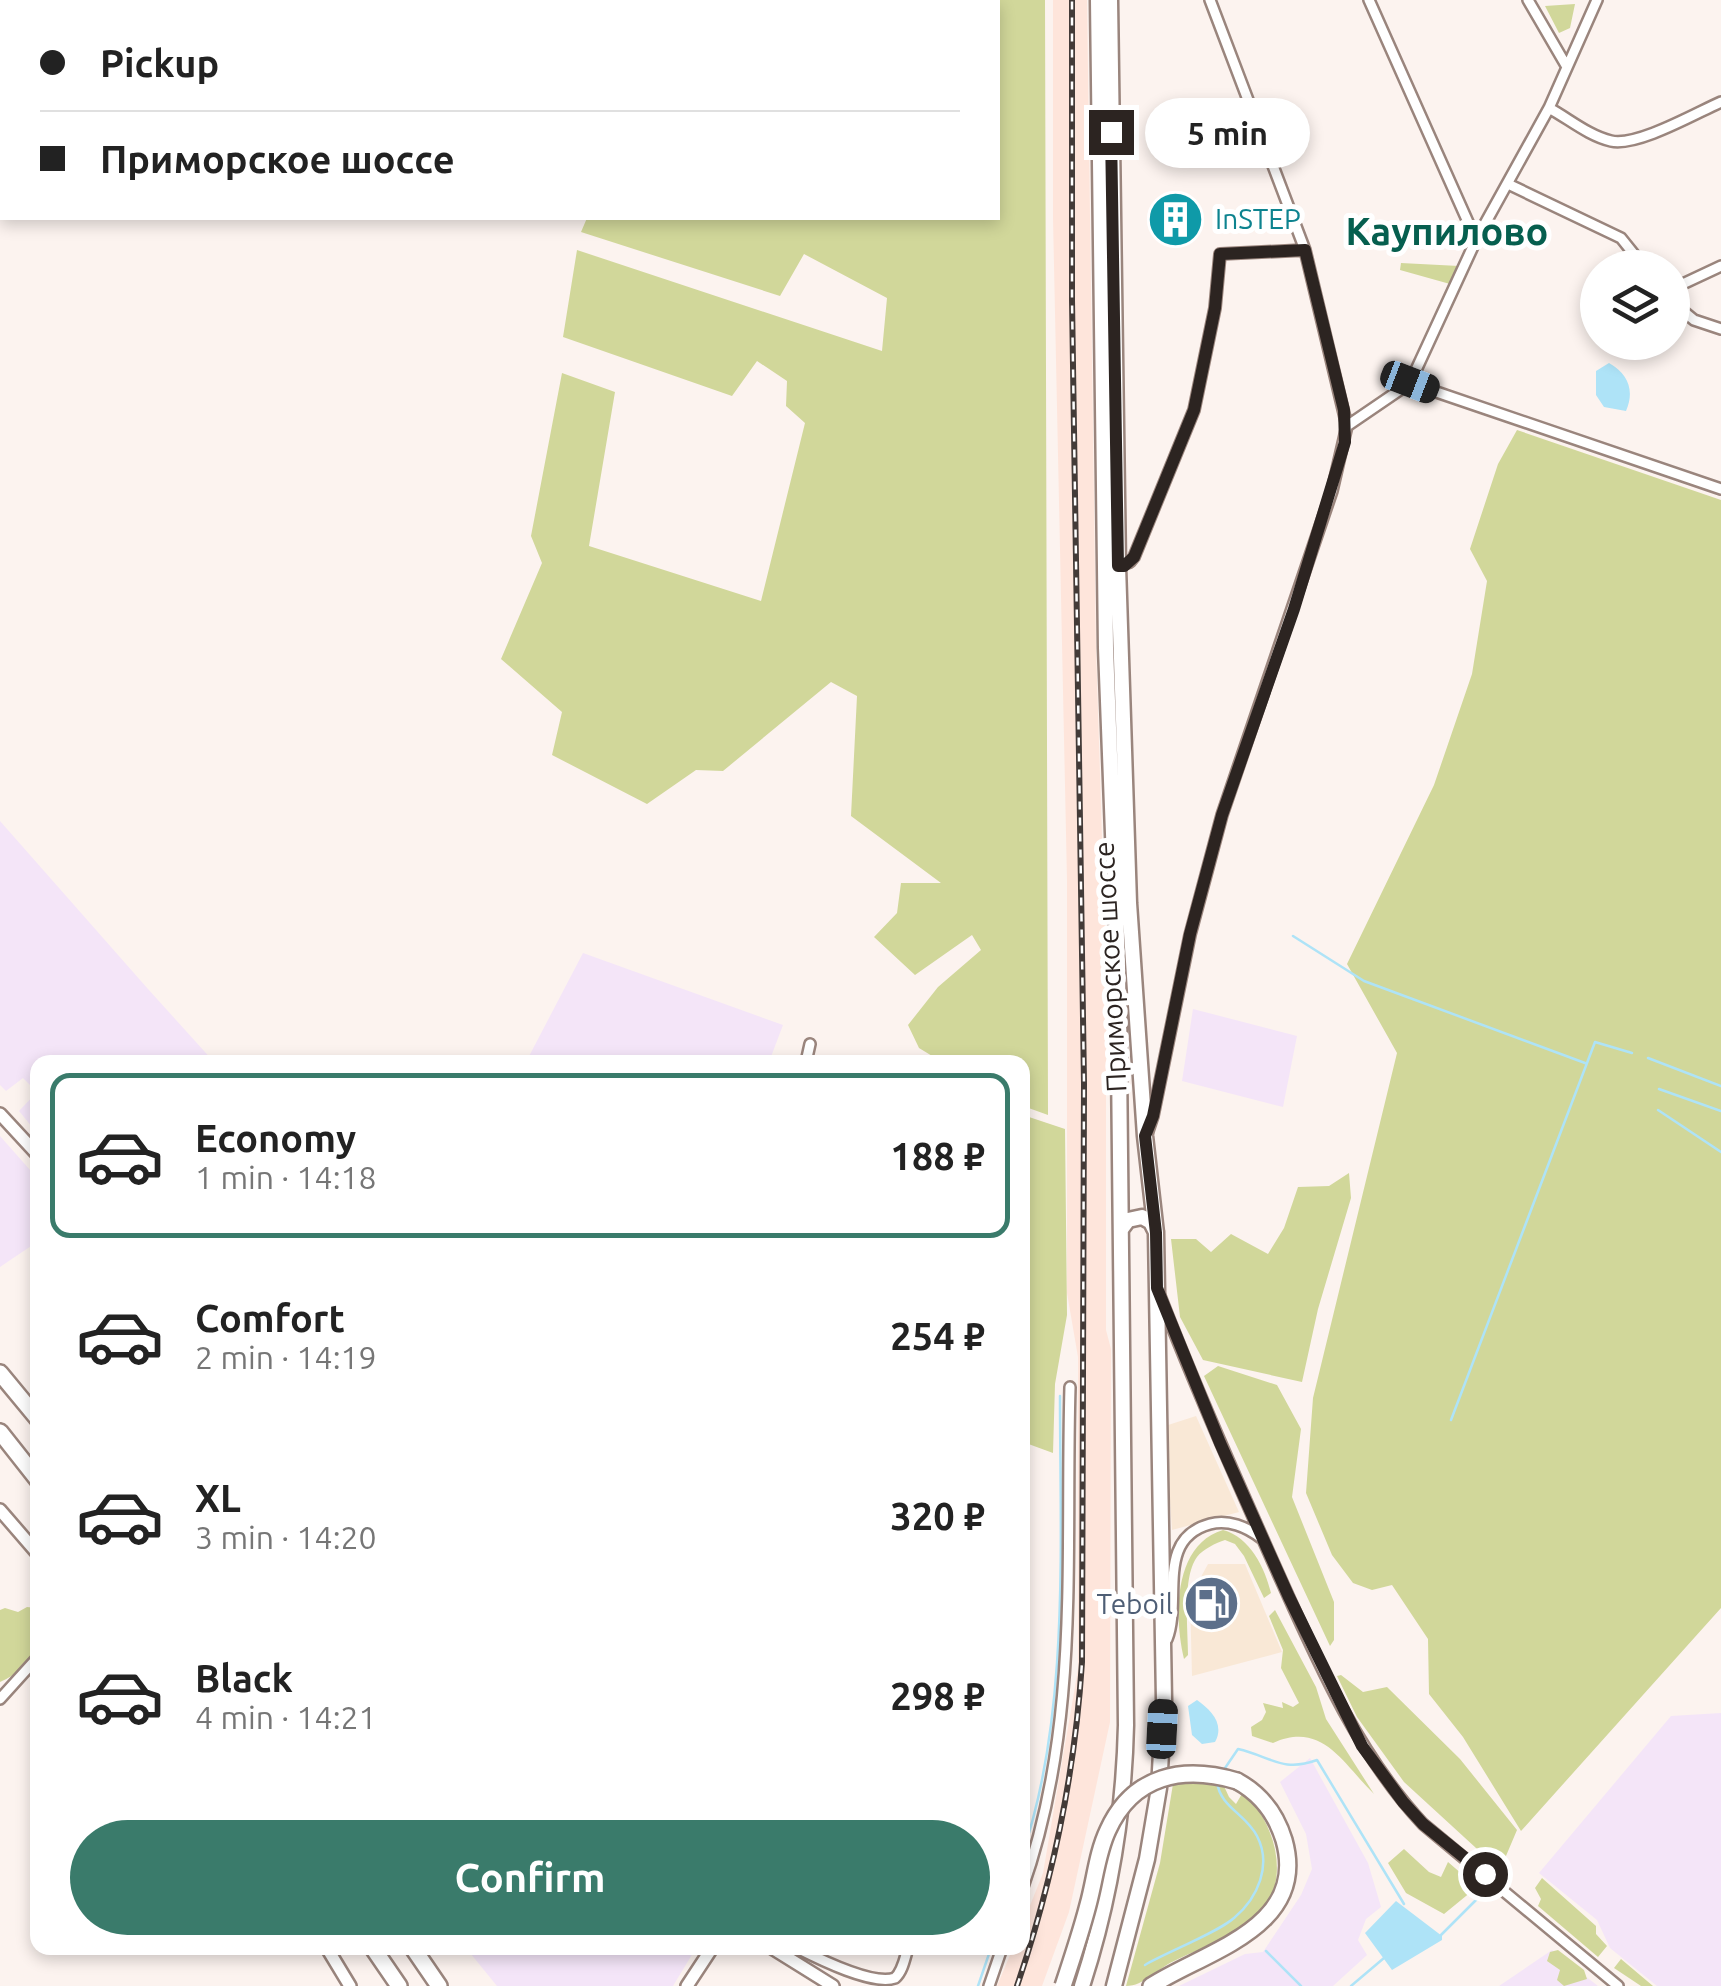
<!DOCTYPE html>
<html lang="en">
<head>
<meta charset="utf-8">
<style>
	body { margin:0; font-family:Ubuntu,sans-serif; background:#f6f6f6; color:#222; height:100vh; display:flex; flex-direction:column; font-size:38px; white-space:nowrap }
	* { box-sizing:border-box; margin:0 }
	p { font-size:32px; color:#767676 }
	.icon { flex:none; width:55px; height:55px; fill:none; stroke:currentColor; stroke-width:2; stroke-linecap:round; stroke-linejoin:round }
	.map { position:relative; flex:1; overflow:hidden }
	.drawer { position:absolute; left:30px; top:1055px; width:1000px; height:900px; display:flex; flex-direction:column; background:#fff; border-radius:20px; box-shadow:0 5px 15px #0003 }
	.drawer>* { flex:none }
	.hud { position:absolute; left:0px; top:0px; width:1000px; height:220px; box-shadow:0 5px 15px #0003; display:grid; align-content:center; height:220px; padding:0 40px; background:#fff }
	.buttons { position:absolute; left:1580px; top:250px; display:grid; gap:20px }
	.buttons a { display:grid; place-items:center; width:110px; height:110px; border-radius:50%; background:#fff; box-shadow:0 5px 15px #0003; font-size:50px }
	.end { position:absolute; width:45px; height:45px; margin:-22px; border:12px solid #2c2421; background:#fff; box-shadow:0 0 0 5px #fff }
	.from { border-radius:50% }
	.bubble { position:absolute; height:70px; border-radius:35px; background:#fff; box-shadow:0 5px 15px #0003; font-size:32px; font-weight:600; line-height:70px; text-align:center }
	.car { position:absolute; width:30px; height:60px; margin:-30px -15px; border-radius:12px; box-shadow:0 0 8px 2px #0007; background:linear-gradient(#222 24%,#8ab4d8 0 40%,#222 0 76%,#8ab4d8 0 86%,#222 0) }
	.hud b { display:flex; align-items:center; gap:35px; height:95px; font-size:38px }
	.hud b+b { border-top:2px solid #e0e0e0 }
	.hud i { width:25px; height:25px; background:#222 }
	ul { padding:18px 0 0; list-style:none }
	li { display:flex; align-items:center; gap:30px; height:165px; margin:0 20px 15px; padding:0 20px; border:5px solid transparent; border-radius:20px }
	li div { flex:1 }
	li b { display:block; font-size:38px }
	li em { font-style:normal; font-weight:600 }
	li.selected { border-color:#3a7b6b }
	li>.icon { width:90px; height:90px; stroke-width:1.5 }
	.cta { display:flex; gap:20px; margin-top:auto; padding:20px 40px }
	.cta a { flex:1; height:115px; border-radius:60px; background:#3a7b6b; color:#fff; font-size:40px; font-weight:600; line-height:115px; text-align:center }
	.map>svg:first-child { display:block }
</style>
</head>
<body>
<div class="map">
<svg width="1721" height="1986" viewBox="0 0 1721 1986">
	<rect width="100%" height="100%" fill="#fcf3ef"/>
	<path fill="#f9e8d6" d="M1196,1416l43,96 -67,18 -7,-104z
		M1208,1564h37l37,88 -90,24 -2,-79z"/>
	<path fill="#f4e5f8" d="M0,821l148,168 66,73h-176l-1,71 -18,-22 18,-19 -14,-14 -17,13 -6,-6z
		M583,953l200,72 -14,37h-243z
		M1193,1009l104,27 -14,71 -101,-26z
		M0,1136l38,43 -1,63 -37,25z
		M1721,1713v273h-64l-47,-38 -13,-28 -58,-47 132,-157z
		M1310,1758l58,105 13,44 -15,12 -8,21 9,15 -34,31h-154l66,-32 18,-2 38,-57 11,-26 -6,-35 -26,-52z
		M466,1948h230l-23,38h-176z
		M1552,1950l46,36h-99z"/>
	<path fill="#fee5db" d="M1053,0h34l9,647 10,318v365l5,19 -1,373 -41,190 -27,74h-45l16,-38h9l1,-25 20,-50 35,-204v-312l-11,-64v-413l-14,-662z"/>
	<path fill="#d1d79a" d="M618,0h427l3,1115 -25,-9 -1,-44h-80l-23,-14 -11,-23 30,-38 43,-37 -9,-15 -57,40 -41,-38 23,-24 4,-30h40l-90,-67 6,-120 -26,-14 -108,89 -27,-1 -49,34 -95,-49 10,-43 -61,-53 41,-96 -11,-27 31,-163 53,19 -26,154 172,55 44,-178 -19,-17 1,-25 -30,-20 -25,35 -169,-59 14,-87 305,101 5,-53 -83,-44 -24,42 -199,-64 6,-14h411v-216h-380z
		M1575,4l-5,24 -11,5 -14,-27z
		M1401,263l58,3 -9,18 -50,-14z
		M1517,430l204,70v1108l-200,223 -58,-94 -34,-43 -1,-55 -36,-54 -20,5 -19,-7 -21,-28 -26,-62 7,-95 84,-345 -50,-89 87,-179 38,-111 15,-93 -17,-32 28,-85z
		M1023,1115l42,14 2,186 -12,69 -2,69 -30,-11z
		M1349,1173l2,25 -33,111 -16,73 -99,-22 -23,-43 -9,-78h25l15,13 20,-18 37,20 16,-26 14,-41 31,-1z
		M1218,1366l59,19 24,44 -9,68 42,105v38l-4,6 -126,-270z
		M1223,1530c27,7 42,38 48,63l-7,5 -20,-42 -9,-12 -10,-4c-9,3 -22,9 -28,17 -15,20 -9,74 -9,98l-4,4c-10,-42 -11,-114 39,-129z
		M27,1607l10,1c0,37 1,57 -37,74v-72l5,-2 13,4z
		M1275,1610l41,77 10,32 48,75c-32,-31 -51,-73 -101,-51l-21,-7 -1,-9 11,-7 4,-8 -3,-9 20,5 -1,-6 11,5 6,-4 -18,-35 2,-18 -14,-34z
		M1341,1675l22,17 24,-5 73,72 57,71 -17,40 -96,-88 -47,-65 -20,-41z
		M1204,1780l19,4 6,13 7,7 7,-12c35,33 51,97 8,131 -23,19 -52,25 -77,38 -17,8 -30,25 -48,25l34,-123 13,-79z
		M1404,1849l25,23 12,5 7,-15 29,25 -33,27 -38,-21 -18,-30z
		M1542,1878l54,48v8l11,12 -9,11 -60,-51 3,-7 -6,-11z
		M1558,1950l26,20 3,9 -23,7 -7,-6 3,-10 -13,-9 3,-9z
		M1621,1959l32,27h-12l-27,-18z"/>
	<path fill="#aee3f7" d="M1609,363c19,11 26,27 17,48l-22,-4 -8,-12v-24z
		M1197,1700c14,10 28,24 18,42l-13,2 -10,-9 -4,-29z
		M1396,1901l46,35v4l-50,30 -27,-37z"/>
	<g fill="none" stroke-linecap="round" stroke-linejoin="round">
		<path stroke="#aee3f7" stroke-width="2.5" d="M1293,936l71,45 221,82
			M1648,1058l73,28
			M1659,1089l62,22
			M1658,1110l63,42
			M1451,1420l144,-378 37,11
			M1223,1771l15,-22c32,7 44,24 79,11l87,144
			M1022,1855c48,-139 38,-313 38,-459
			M1440,1936l37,-37
			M1266,1951l35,35
			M1145,1965c22,-13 72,-32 89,-47 24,-20 38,-53 23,-82 -11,-22 -37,-29 -40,-54
			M978,1986l13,-38
			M1351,1986l33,-28"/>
		<defs>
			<path id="street" d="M1369,0l107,240
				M1528,0l39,67
				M1549,108c20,11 40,28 62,33 26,6 85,-28 110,-39
				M1508,184l113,54 24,30
				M1672,289l49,-23
				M1672,302l22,18 27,9
				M1410,383l311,106
				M1347,426l63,-43 66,-143 73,-132 48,-108
				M1118,566l12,-4 4,-5 60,-147 21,-102 5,-54 85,-4
				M806,1062l4,-18
				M1148,1131l5,-15 37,-181 32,-120 110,-324 15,-65 -42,-176 -95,-250
				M1160,1296c35,90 74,178 113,266 41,91 81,188 150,262l195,162
				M1167,1639c15,-38 -12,-100 43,-115 18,-5 37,3 51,14
				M0,1699l38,-42
				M1022,1890c59,-166 43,-331 48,-503
				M797,1948c22,11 76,38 98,30 8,-7 10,-21 13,-30
				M989,1986l13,-38"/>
			<path id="secondary" d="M0,1114l38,41
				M0,1510l38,44
				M327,1948l23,38
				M772,1948l61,38
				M687,1986l25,-38"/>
			<path id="primary" d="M1110,0l8,566 11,337 16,233 11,97 8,467 -5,88 -12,71 -33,127
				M1122,1228l6,-8 14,-3 9,5 5,10
				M1082,1986c28,-86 42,-171 44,-261l-8,-759 -12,-318 -8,-648"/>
			<path id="highway" d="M0,1373l38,46
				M0,1432l38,48
				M373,1948l26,38
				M413,1948l26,38
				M1151,1986c54,-35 158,-58 133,-146 -8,-26 -23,-46 -47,-59"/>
		</defs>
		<use href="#street" stroke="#9a857d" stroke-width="14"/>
		<use href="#secondary" stroke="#9a857d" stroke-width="16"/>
		<use href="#primary" stroke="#9a857d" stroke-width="19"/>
		<use href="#highway" stroke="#9a857d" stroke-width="20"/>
		<use href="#street" stroke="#fff" stroke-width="9"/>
		<use href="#secondary" stroke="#fff" stroke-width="11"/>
		<use href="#primary" stroke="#fff" stroke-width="14"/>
		<use href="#highway" stroke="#fff" stroke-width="15"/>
		<defs>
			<path id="rail" d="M1017,1986c36,-106 58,-212 65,-324l2,-579 -12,-783v-300"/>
		</defs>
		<use href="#rail" stroke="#433b38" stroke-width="6"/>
		<use href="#rail" stroke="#fff" stroke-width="2.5" stroke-dasharray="8" stroke-linecap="butt"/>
		<defs>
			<path id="highway-bridge" d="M1063,1986c9,-27 18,-54 25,-81 7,-25 9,-52 20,-75 25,-55 75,-65 129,-49"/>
		</defs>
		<use href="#highway-bridge" stroke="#9a857d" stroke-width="20" stroke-linecap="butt"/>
		<use href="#highway-bridge" stroke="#fff" stroke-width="15"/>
	</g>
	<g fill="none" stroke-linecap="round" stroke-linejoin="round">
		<path stroke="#2c2421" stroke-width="12" d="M1111,132l7,434h6l10,-9 60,-147 21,-102 5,-54 85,-4 39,160 1,32 -51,167 -72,206 -32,119 -37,182 -8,20 11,97 1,55 63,155 69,154 73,149 41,56 20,22 62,50"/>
	</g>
	<defs>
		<symbol id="building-disc" viewBox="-11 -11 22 22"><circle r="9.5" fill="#0f9aa8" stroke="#fff"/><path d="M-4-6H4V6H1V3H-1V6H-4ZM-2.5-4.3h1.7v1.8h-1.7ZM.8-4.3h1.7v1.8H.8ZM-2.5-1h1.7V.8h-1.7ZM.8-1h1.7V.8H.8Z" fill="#fff"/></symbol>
		<symbol id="fuel-disc" viewBox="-11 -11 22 22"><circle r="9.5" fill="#5c6f8a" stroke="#fff"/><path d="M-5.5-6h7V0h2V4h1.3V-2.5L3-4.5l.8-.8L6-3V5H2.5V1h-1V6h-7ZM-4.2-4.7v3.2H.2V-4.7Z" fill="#fff"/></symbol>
	</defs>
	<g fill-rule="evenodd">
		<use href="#building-disc" x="1144" y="188" width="63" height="63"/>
		<use href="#fuel-disc" x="1180" y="1572" width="63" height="63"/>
	</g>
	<g text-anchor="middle" stroke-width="10" stroke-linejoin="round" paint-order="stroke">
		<g font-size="28" fill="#0d838f" stroke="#fff" text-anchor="start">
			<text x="1215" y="229">InSTEP</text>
		</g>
		<g font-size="28" fill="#2c2421" stroke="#fff">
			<text transform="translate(1110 967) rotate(-93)" y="10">Приморское шоссе</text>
		</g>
		<g font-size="28" fill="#4e5e75" stroke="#fff" text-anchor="end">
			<text x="1173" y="1614">Teboil</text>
		</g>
		<g font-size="38" font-weight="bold" fill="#065f4f" stroke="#fff">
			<text x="1447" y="245">Каупилово</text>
		</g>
	</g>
</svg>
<div class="buttons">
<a><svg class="icon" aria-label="layers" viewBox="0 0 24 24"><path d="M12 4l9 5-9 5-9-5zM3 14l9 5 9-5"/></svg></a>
</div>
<i class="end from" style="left:1485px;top:1874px"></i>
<i class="end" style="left:1111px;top:132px"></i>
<div class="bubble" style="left:1145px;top:98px;width:165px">5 min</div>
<i class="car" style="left:1410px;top:382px;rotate:111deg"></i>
<i class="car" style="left:1162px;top:1729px;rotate:3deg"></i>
<div class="hud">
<b><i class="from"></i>Pickup</b>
<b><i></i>Приморское шоссе</b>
</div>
<section class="drawer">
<ul>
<li class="selected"><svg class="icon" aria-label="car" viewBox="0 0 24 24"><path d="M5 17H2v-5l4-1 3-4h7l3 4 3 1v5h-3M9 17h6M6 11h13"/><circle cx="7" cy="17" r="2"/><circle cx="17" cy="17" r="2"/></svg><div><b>Economy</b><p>1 min · 14:18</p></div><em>188 ₽</em></li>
<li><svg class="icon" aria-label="car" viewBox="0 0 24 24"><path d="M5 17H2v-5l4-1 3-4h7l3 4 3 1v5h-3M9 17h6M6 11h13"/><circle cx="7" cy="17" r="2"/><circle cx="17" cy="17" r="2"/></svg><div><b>Comfort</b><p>2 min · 14:19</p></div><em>254 ₽</em></li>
<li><svg class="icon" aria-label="car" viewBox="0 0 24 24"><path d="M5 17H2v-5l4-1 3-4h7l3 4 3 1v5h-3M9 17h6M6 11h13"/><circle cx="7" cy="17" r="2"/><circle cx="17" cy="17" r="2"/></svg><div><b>XL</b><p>3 min · 14:20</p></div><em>320 ₽</em></li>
<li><svg class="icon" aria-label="car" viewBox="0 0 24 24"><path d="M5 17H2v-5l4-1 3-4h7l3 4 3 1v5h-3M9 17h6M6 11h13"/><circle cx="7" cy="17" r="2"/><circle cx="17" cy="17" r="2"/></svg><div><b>Black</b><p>4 min · 14:21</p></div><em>298 ₽</em></li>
</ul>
<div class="cta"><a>Confirm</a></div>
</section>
</div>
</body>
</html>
